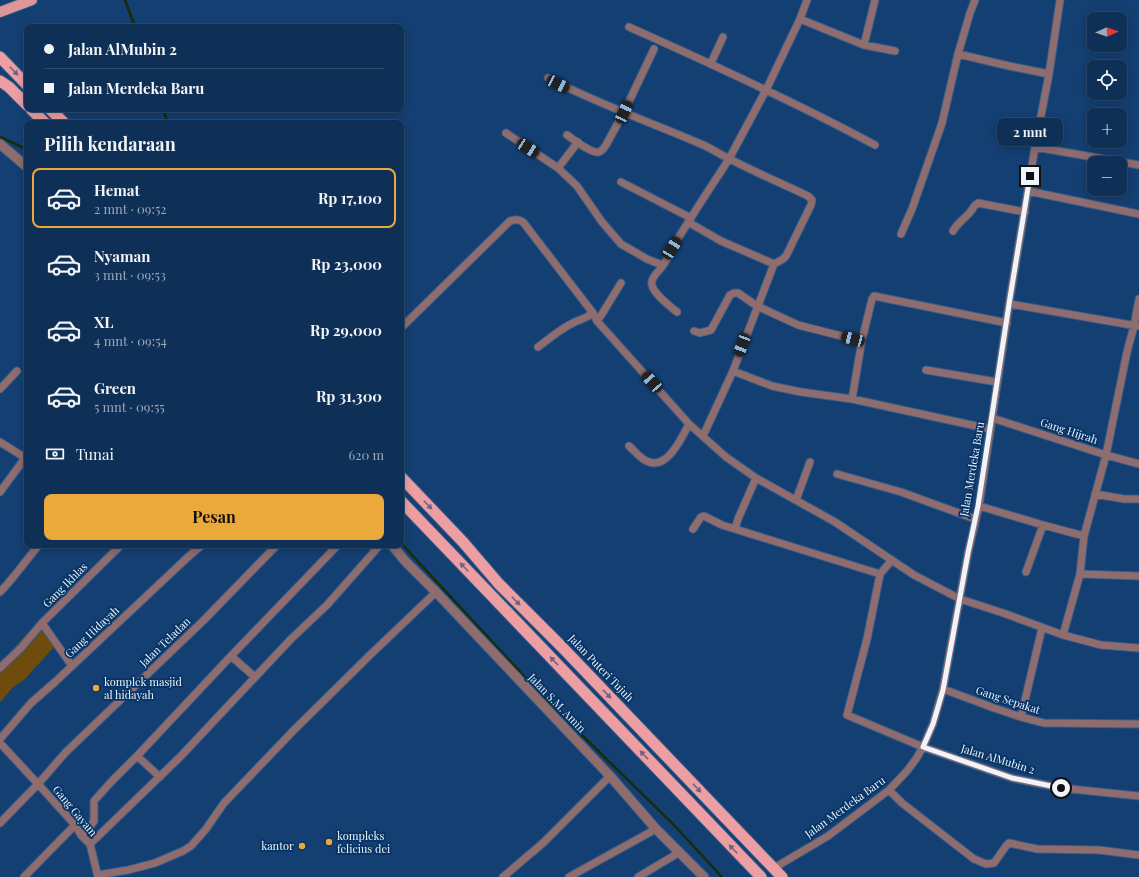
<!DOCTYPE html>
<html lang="id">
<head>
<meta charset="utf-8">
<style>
	body { margin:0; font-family:"Playfair Display",serif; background:#1c3b60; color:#f1f3f6; height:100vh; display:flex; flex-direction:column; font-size:15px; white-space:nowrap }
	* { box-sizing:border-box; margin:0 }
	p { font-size:13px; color:#9ba9b9 }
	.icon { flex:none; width:22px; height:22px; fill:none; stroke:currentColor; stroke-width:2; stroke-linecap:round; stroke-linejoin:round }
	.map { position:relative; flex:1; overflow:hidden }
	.details { position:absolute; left:24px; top:120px; width:380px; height:428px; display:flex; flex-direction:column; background:#0e2f56; border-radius:8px; box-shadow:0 2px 10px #0003,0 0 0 1px #2e4a6c }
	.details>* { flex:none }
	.guide { position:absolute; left:24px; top:24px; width:380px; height:88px; border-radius:8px; box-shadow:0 2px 10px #0003,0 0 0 1px #2e4a6c; display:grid; align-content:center; height:88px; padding:0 20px; background:#0e2f56 }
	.needle { width:26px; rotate:88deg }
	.controls { position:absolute; left:1087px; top:12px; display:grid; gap:8px }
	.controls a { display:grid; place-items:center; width:40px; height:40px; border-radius:8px; background:#0e2f56; box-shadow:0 2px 10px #0003,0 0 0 1px #2e4a6c; font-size:20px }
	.end { position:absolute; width:18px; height:18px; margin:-9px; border:5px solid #eff4fa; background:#111; box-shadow:0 0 0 2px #111 }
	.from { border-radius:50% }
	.bubble { position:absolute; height:28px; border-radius:8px; background:#0e2f56; box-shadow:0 2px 10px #0003,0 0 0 1px #2e4a6c; font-size:13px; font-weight:700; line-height:28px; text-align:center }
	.car { position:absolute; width:12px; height:24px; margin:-12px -6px; border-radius:5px; box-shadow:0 0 3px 1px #0007; background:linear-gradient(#222 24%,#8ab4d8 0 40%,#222 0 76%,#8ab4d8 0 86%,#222 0) }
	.guide b { display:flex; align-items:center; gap:14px; height:38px; font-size:15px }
	.guide b+b { border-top:1px solid #2e4a6c }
	.guide i { width:10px; height:10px; background:#f1f3f6 }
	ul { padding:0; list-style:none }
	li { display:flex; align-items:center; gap:12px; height:60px; margin:0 8px 6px; padding:0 12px; border:2px solid transparent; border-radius:8px }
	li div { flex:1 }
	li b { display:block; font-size:15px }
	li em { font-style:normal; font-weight:700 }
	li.on { border-color:#eca93b }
	li>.icon { width:36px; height:36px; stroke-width:1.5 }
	h2 { padding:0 20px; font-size:18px; line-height:48px }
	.pay { display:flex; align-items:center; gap:10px; height:44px; padding:0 20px; font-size:15px }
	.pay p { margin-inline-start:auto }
	.action { display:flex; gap:8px; margin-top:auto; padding:8px 20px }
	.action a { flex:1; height:46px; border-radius:8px; background:#eca93b; color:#111; font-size:16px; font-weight:700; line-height:46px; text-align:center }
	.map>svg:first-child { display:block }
</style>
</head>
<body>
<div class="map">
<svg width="1139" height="877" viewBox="0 0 1139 877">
	<rect width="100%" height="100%" fill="#133f72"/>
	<path fill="#6f4b0c" d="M39,621l8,15 3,2 5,8 -31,34 -11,7 -10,12 -3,3v-41l7,-6z"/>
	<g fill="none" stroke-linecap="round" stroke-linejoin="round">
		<path stroke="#172c09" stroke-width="2.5" d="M125,0l10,27
			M163,109l5,14
			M0,137l22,10 5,5
			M401,543l145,157 128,125 48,52"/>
		<defs>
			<path id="minor" d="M800,19l64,26 31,6
				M629,27c83,37 166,75 246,118
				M864,45l11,-45
				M958,54l51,12 40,8
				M711,63l12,-26
				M548,78c50,26 102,44 153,66 10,4 18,10 27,14 26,14 53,25 80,38l4,4 -1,5 -25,51 -3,3 -9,5 -53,-23 -33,-19
				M506,133l52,35 19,18 25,36 19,22 26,15 15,6
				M567,135c6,4 25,19 32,17 3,-1 5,-4 7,-7l18,-33 30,-63
				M1035,147l104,18
				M558,168l20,-26
				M621,182l70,36
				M1028,191l111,23
				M953,231c5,-9 13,-13 18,-20 3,-4 3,-6 7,-8l47,9
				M901,234l11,-25 30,-86 16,-69 12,-41 5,-13
				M1010,304l127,22
				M677,312c-7,-6 -28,-21 -25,-31 1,-5 6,-9 9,-13 5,-7 9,-12 11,-20l27,-43 30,-46 37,-69 34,-71 7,-19
				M597,321l5,-7 19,-31
				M401,328l109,-107c5,-2 9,-2 13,1l70,91 4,8 92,103 37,33 30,21 79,44 79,53 46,24 46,15 57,21 38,10 38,3
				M694,331l6,2 11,-3 19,-35 4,-2h4l19,13 41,19 55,14 9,1
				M538,347c11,-8 22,-18 35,-24 8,-4 12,-4 20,-10
				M926,370l71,12
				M733,371l39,15 29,6 51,7 138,30
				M0,389l17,-18
				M852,399l10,-59 10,-41 2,-3 133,27
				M992,418l114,37 33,9
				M703,436l30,-65 41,-107
				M0,442l27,17
				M629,446c6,5 12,14 20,16 19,7 33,-25 40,-38
				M837,474l64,18 74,27
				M0,492l25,-34
				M1095,494l29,5h15
				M796,500l14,-38
				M979,506l64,19 41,11
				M693,529l8,-12 3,-1 18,9 158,49
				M735,529l3,-10 18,-41
				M892,560l-12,14 -13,65 -20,76 76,32 89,31 49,10 78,8
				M1026,572l17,-47
				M1080,574l59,2
				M0,592c15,-15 26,-32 39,-47
				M1063,635l17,-61 4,-38 22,-81 21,-103 7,-26 5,-27
				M231,656l24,21
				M72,666l-30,-43 79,-78
				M0,668l21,-20 21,-25
				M943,689l51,19 27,9 23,6 95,1
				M1021,717l21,-89
				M0,739l31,-36 24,-21 133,-125 14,-12
				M0,743l38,41 37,41 6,10 9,9 8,33
				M137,756l94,-100 107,-111
				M889,790l13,13 72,56 12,5 8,-1 12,-17 3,-3 28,6 62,1 40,5
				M0,823l38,-39 28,-32 138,-132 73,-75
				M81,835l9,-8 4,-6v-20l17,-19 26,-26 23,21
				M90,844l91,-88 110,-117 36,-34 53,-60
				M774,868l54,-32 61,-46 18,-19 9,-12 7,-12 10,-23 10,-35 25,-136 11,-47 31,-208 25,-151 14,-73 11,-74
				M98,875l30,-5 27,-7 28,-12 8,-5 15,-17 18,-26 70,-73 76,-75 66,-63
				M24,877l51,-52
				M503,877l40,-34 67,-67
				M569,877l87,-48
				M638,877l42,-25"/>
			<path id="tertiary" d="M0,144l27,23
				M392,545l13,16 31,31 174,184 46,53 48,48"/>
			<path id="primary" d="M0,12l32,-12"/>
			<path id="trunk" d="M0,57l27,28
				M0,81l9,6 18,18
				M31,109l14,14
				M50,109l14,14
				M401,477l62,65 36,42 62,62 221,231
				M401,501l360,376"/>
		</defs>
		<use href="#minor" stroke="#365c88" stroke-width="9"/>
		<use href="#tertiary" stroke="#365c88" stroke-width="11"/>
		<use href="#primary" stroke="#365c88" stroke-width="12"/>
		<use href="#trunk" stroke="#365c88" stroke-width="13"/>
		<use href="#minor" stroke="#8f6c6e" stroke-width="7"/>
		<use href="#tertiary" stroke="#8f6c6e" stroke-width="9"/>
		<use href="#primary" stroke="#dc969a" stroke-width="10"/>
		<use href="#trunk" stroke="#ec9ea3" stroke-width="11"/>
	</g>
	<defs><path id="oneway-solid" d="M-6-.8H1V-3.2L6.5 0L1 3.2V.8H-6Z"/></defs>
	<g fill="#6d6481">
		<use href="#oneway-solid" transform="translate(14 71) rotate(46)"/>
		<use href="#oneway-solid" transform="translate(428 505) rotate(46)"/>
		<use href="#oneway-solid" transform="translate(464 567) rotate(-134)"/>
		<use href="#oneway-solid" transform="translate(516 601) rotate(45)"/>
		<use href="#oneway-solid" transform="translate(554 661) rotate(-134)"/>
		<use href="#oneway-solid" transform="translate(607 694) rotate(46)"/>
		<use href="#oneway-solid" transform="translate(644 755) rotate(-134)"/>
		<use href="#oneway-solid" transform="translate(697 788) rotate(46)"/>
		<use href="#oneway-solid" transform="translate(733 849) rotate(-134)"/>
	</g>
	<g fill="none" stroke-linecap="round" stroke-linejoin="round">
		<path stroke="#eff4fa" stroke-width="5" d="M1030,176l-20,122 -32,208 -10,47 -25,137 -10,34 -10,23 89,31 49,10"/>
	</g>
	<g fill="#eca93b" stroke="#063466" stroke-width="1.5">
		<circle cx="96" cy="688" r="4"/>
		<circle cx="329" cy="842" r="4"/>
		<circle cx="302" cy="846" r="4"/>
	</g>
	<g text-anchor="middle" stroke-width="3.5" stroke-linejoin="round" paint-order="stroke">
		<g font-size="11" fill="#eff4fa" stroke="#063466">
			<text transform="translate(1069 431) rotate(18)" y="4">Gang Hijrah</text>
			<text transform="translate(972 469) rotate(-80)" y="4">Jalan Merdeka Baru</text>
			<text transform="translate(65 585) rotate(-45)" y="4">Gang Ikhlas</text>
			<text transform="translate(92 632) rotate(-43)" y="4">Gang Hidayah</text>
			<text transform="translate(165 642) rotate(-44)" y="4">Jalan Teladan</text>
			<text transform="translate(601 668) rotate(46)" y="4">Jalan Puteri Tujuh</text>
			<text transform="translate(1008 700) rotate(18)" y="4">Gang Sepakat</text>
			<text transform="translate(557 703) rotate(46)" y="4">Jalan S.M. Amin</text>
			<text transform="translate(998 759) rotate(17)" y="4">Jalan AlMubin 2</text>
			<text transform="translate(845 807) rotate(-36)" y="4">Jalan Merdeka Baru</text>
			<text transform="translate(75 811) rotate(50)" y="4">Gang Gayam</text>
		</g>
		<g font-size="11" fill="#eff4fa" stroke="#063466" text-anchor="start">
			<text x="104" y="686">komplek masjid<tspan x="104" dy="13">al hidayah</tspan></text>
			<text x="337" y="840">kompleks<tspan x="337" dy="13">felicius dei</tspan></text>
			<text x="294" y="850" text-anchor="end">kantor</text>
		</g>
	</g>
</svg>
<div class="controls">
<a><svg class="needle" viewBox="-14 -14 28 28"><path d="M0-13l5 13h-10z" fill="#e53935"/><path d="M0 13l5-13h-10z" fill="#9ba9b9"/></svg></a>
<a><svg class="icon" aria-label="locate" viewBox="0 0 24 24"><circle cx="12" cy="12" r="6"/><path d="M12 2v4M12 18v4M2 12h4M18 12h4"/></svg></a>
<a>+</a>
<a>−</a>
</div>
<i class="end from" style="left:1061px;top:788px"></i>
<i class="end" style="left:1030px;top:176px"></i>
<div class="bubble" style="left:997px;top:118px;width:66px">2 mnt</div>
<i class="car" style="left:558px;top:84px;rotate:117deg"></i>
<i class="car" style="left:624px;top:112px;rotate:25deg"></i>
<i class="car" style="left:528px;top:148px;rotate:123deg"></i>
<i class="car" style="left:672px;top:248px;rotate:32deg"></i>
<i class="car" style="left:853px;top:339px;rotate:285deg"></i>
<i class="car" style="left:742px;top:345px;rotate:201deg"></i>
<i class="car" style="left:652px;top:382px;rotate:318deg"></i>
<div class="guide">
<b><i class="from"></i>Jalan AlMubin 2</b>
<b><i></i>Jalan Merdeka Baru</b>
</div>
<section class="details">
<h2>Pilih kendaraan</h2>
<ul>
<li class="on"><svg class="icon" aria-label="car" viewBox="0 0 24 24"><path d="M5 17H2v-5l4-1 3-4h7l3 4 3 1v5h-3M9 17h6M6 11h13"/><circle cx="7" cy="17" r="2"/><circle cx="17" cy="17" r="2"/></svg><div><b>Hemat</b><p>2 mnt · 09:52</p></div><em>Rp 17,100</em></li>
<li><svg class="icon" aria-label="car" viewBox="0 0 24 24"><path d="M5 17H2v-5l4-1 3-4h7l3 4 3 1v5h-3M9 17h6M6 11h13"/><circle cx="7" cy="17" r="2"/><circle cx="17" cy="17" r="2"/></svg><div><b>Nyaman</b><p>3 mnt · 09:53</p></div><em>Rp 23,000</em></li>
<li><svg class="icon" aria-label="car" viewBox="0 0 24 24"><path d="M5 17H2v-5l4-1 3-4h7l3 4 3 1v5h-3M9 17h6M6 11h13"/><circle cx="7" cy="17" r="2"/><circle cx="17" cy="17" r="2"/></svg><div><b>XL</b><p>4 mnt · 09:54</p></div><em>Rp 29,000</em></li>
<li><svg class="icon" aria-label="car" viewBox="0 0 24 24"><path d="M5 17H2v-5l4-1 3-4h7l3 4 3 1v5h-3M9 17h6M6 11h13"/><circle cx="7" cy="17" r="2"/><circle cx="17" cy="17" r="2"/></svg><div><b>Green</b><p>5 mnt · 09:55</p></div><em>Rp 31,300</em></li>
</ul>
<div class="pay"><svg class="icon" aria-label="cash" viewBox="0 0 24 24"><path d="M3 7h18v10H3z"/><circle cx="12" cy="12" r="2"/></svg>Tunai<p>620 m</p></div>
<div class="action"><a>Pesan</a></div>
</section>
</div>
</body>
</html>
